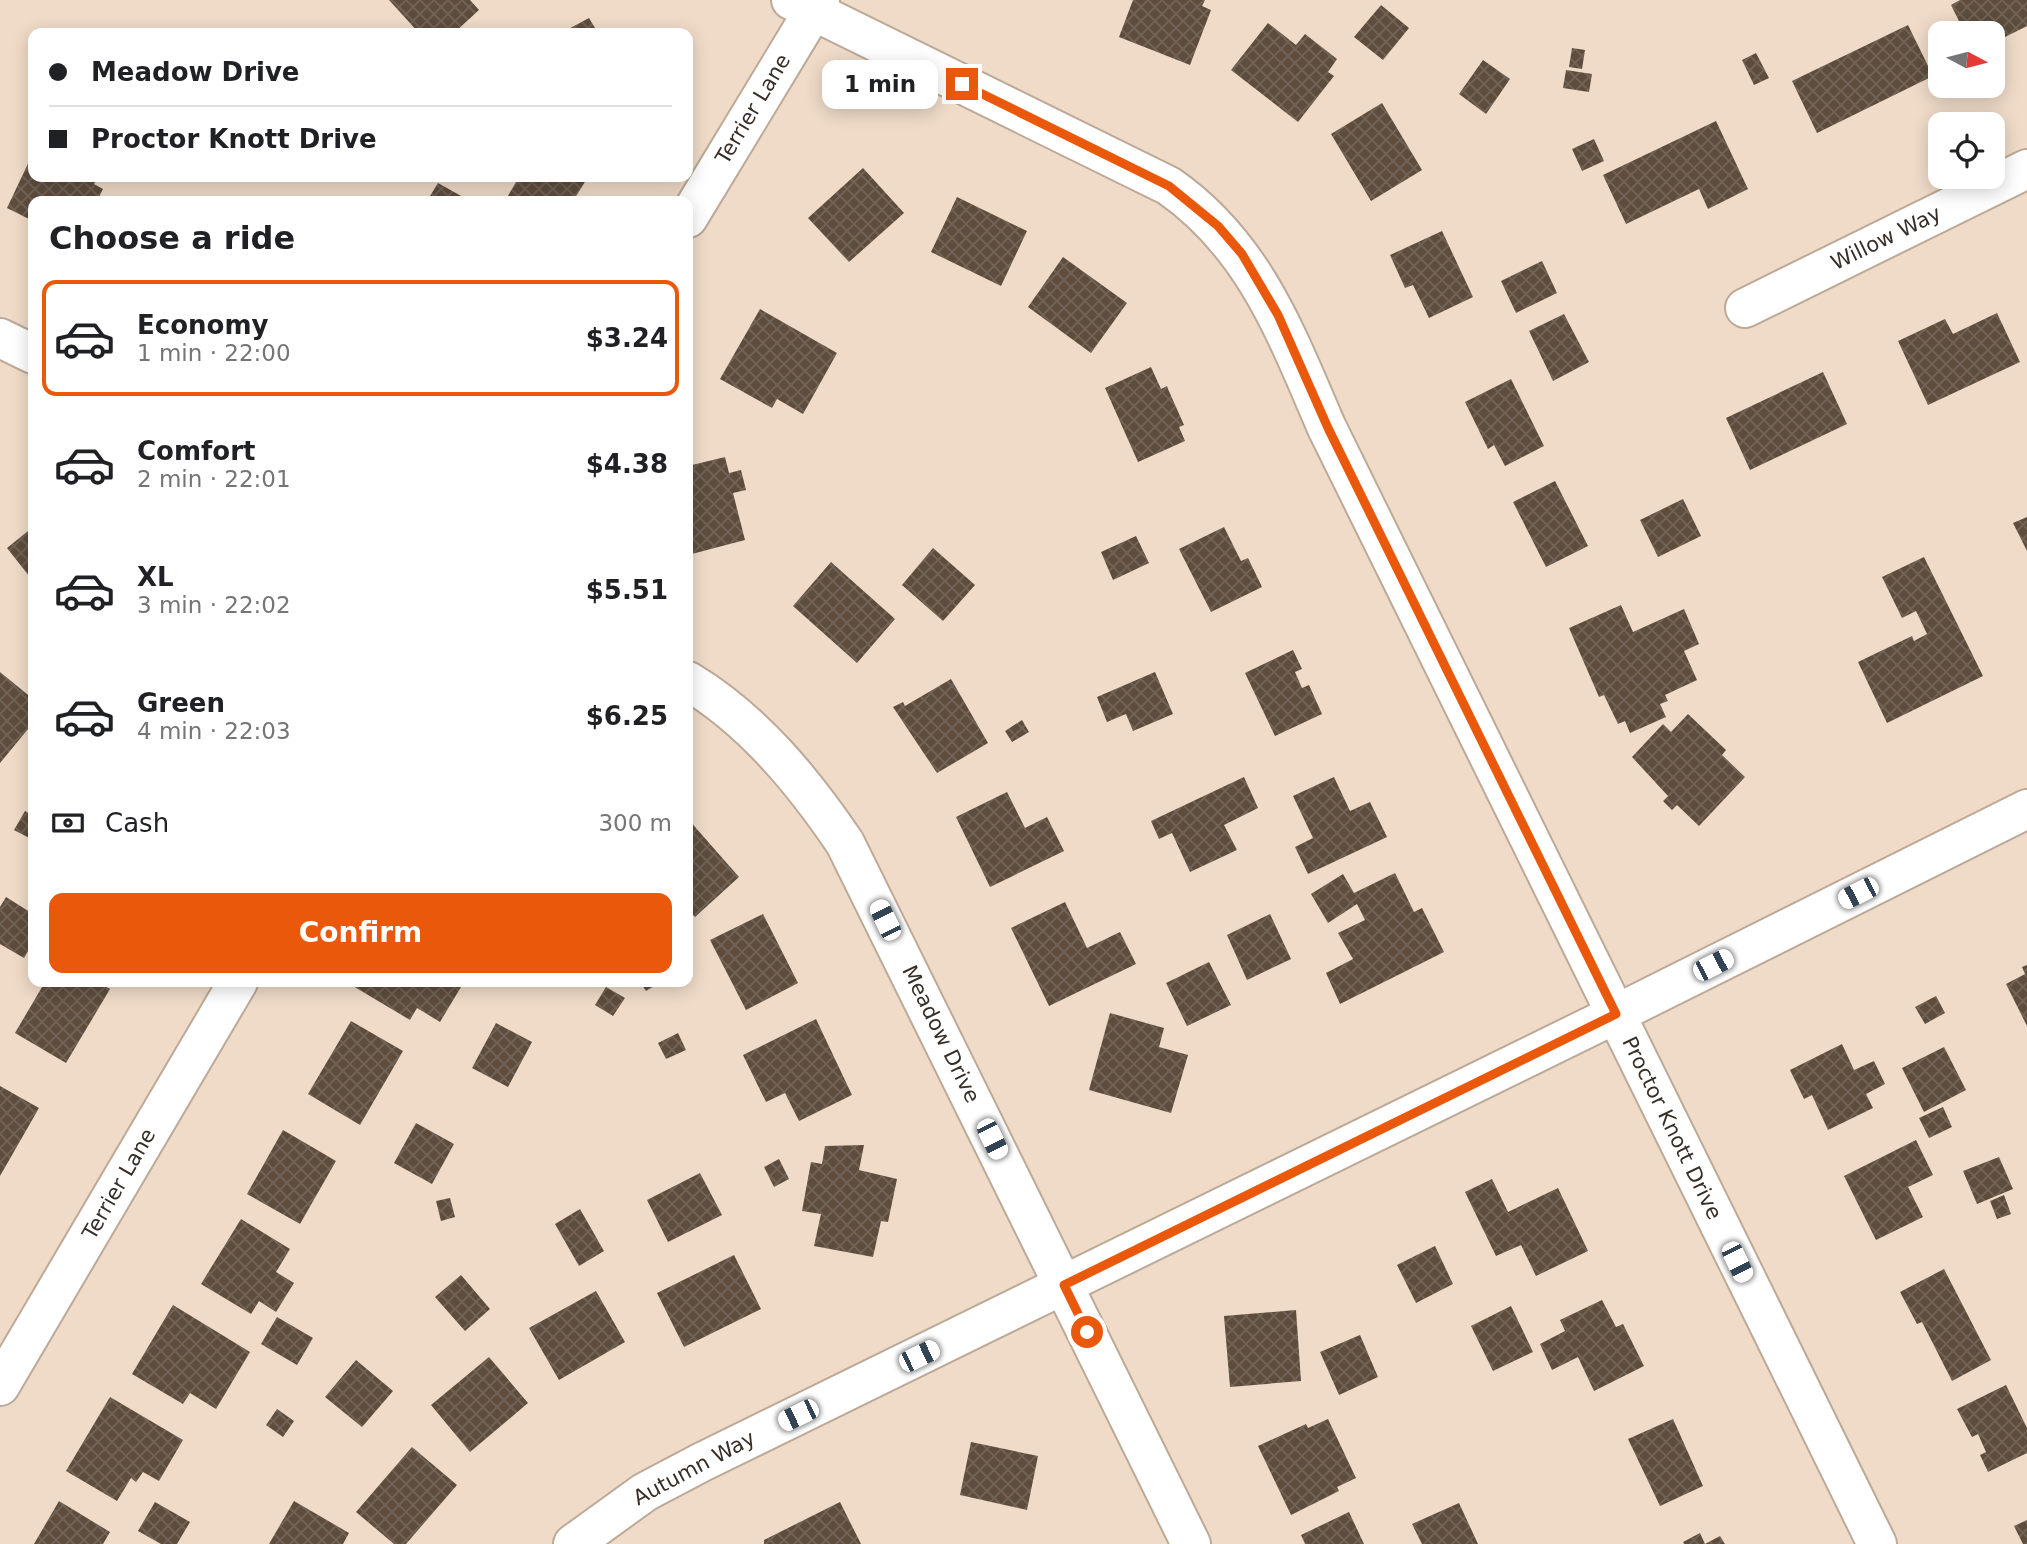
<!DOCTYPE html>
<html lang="en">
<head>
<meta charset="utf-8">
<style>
	body { margin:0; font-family:"DejaVu Sans",sans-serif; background:#f2f2f2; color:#202124; height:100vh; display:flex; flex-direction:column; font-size:26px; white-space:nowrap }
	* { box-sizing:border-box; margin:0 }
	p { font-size:23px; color:#757577 }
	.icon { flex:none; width:38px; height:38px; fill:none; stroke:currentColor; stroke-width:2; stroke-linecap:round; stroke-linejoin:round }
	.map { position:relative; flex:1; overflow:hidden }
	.drawer { position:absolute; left:28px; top:196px; width:665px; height:791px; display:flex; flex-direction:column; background:#fff; border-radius:14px; box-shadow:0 4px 18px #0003 }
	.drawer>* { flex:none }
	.top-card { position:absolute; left:28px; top:28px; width:665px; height:154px; border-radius:14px; box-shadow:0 4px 18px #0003; display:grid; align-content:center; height:154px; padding:0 21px; background:#fff }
	.needle { width:46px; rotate:97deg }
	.buttons { position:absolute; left:1928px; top:21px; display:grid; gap:14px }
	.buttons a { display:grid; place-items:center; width:77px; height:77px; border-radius:14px; background:#fff; box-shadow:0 4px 18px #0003; font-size:35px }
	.end { position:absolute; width:32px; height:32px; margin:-16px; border:9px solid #ea580c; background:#fff; box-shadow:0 0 0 4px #fff }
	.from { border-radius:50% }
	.bubble { position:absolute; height:49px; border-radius:14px; background:#fff; box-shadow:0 4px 18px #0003; font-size:23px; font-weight:600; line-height:49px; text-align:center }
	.car { position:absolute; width:21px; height:42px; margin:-21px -10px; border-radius:9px; box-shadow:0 0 5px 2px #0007; background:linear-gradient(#fff 24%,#345 0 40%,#fff 0 76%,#345 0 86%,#fff 0) }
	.top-card b { display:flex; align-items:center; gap:24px; height:66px; font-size:26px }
	.top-card b+b { border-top:2px solid #e0e0e0 }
	.top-card i { width:18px; height:18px; background:#202124 }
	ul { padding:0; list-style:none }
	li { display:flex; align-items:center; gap:21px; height:116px; margin:0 14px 10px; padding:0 7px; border:4px solid transparent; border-radius:14px }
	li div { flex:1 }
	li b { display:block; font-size:26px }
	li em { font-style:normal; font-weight:600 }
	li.selected { border-color:#ea580c }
	li>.icon { width:63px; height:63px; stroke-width:1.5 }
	h2 { padding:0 21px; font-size:32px; line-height:84px }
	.pay { display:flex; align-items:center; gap:18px; height:77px; padding:0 21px; font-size:26px }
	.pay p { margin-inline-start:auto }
	.button { display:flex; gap:14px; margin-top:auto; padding:14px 21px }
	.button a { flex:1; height:80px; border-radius:14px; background:#ea580c; color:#fff; font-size:28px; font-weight:600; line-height:80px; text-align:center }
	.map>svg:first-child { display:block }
</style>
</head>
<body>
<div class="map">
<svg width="2027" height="1544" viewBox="0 0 2027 1544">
	<defs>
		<pattern id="building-cross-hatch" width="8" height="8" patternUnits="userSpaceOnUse" patternTransform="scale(1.75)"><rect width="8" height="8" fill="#5e4d3d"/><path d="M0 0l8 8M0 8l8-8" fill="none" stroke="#726457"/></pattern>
	</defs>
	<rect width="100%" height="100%" fill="#f0dbc8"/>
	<path fill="url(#building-cross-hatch)" d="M389,0h81l9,10 -25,23h-35z
		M1133,0h72l-3,6 9,4 -21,55 -71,-28z
		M1960,0h67v26l-34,17v-10h-28l-14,-28z
		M1381,5l28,23 -26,32 -29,-23z
		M589,18l9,15h-37z
		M1268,23l28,22 9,-11 32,25 -9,13 6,4 -36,46 -67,-52z
		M1908,25l25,51 -116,57 -25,-52z
		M1572,48l13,2 -3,19 -13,-2z
		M1756,53l13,25 -15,7 -12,-25z
		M1483,60l27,19 -24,35 -27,-20z
		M1566,70l26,4 -3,18 -26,-4z
		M1382,103l40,67 -51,31 -40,-67z
		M1716,121l32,68 -40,20 -9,-20 -73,35 -23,-49z
		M1594,139l10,22 -22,10 -10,-22z
		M33,153v24h65l-4,7 9,5 -6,12h-64v20l-26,-13z
		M863,168l41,45 -55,49 -41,-44z
		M519,177h69l-15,24h-68z
		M438,183l32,18h-43z
		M957,197l70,34 -26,55 -70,-34z
		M1442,231l31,66 -44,21 -16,-33 -8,3 -15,-33z
		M1063,257l64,46 -36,50 -63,-46z
		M1542,261l15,32 -41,20 -15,-32z
		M760,309l77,44 -34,61 -26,-15 -5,9 -52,-29z
		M1997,313l23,49 -92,43 -30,-64 47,-22 8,15z
		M1564,314l25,48 -36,19 -24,-50z
		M1151,367l10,22 6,-3 1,3 16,36 -5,2 6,14 -47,21 -33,-74z
		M1823,372l24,52 -97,46 -24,-52z
		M1511,379l33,67 -39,20 -11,-21 -6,4 -23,-47z
		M725,457l4,16 12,-3 5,20 -13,3 12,47 -57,15v-89z
		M1555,481l33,65 -42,21 -33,-65z
		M1683,499l18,37 -43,21 -18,-37z
		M2027,517v34l-14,-28z
		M33,527v54l-26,-33z
		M1224,527l17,34 7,-3 14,29 -51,25 -32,-63z
		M1136,536l13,27 -36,17 -12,-28z
		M933,548l42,37 -32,36 -41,-36z
		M1924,557l59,119 -96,47 -29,-61 54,-26 2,5 13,-7 -11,-23 -14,7 -20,-41z
		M831,562l64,57 -38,44 -64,-57z
		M1621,605l12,27 51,-23 15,35 -15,7 13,29 -32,15 3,6 -8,3 6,13 -36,16 -5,-12 -7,3 -14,-29 -5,2 -30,-69z
		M1293,650l9,19 -7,3 7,16 7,-3 13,29 -47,22 -30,-63z
		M0,672l33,27v24l-33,40z
		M1155,672l18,42 -40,17 -7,-17 -19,8 -10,-25z
		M951,679l37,64 -51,30 -44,-66 10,-5 2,4z
		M1688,714l38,36 -4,5 23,22 -46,49 -22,-21 -5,5 -9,-9 5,-5 -36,-39 31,-33 8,8z
		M1022,720l7,12 -17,10 -7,-11z
		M1244,777l14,31 -34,17 13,25 -47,22 -18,-39 -13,6 -8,-18z
		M1334,777l16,34 20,-9 17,35 -79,37 -13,-27 18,-9 -20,-42z
		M1007,792l18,36 22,-11 17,34 -74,36 -34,-70z
		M25,811l8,4v25l-19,-10z
		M688,819l51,58 -44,40 -7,-7z
		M1395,873l19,39 8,-4 22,44 -104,52 -14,-31 27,-14 -15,-26 27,-13 -8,-16 -29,19 -17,-29 32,-20 11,19z
		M6,897l27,17v29l-9,15 -24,-14v-37z
		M1065,902l22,46 33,-16 16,32 -87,42 -38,-78z
		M763,914l35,69 -52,27 -36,-70z
		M1270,914l21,45 -44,21 -20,-45z
		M1209,962l22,43 -44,21 -21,-43z
		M2027,965v61l-21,-42 19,-10 -3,-7z
		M45,982h53l12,7 -44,74 -51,-30z
		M355,982h109l-24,40 -23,-14 -7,12 -57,-34z
		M640,982h21l-15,9z
		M606,987l19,11 -12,18 -18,-11z
		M1936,996l9,17 -20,11 -10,-17z
		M1110,1013l54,15 -5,19 29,8 -17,58 -82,-23z
		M816,1019l36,76 -53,26 -14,-28 -19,9 -23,-47z
		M351,1021l52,30 -43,74 -52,-31z
		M496,1023l36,19 -24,45 -36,-19z
		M678,1033l8,17 -20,9 -8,-16z
		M1842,1044l12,26 20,-9 11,23 -19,10 7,14 -45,22 -16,-35 -8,4 -14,-29z
		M1944,1047l22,43 -42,22 -22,-44z
		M0,1086l39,22 -39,68z
		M1943,1107l9,20 -23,11 -10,-20z
		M416,1123l38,21 -22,40 -38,-21z
		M283,1130l53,31 -36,63 -53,-30z
		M1916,1140l17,35 -25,12 15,30 -47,23 -32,-64z
		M864,1145l-5,25 38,9 -9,43 -7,-1 -8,36 -59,-11 7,-32 -19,-3 9,-49 11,2 3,-18z
		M1999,1157l14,32 -36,15 -14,-33z
		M779,1159l10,20 -15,8 -10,-20z
		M700,1173l22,42 -54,27 -21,-42z
		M1492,1179l16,33 50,-24 30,63 -52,25 -15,-31 -25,11 -31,-64z
		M2004,1195l7,19 -14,5 -7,-18z
		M450,1198l5,19 -14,4 -5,-20z
		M580,1209l24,42 -25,15 -24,-42z
		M241,1219l49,30 -14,23 18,11 -18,29 -17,-11 -8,13 -50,-30z
		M1435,1246l18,38 -37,19 -19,-38z
		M734,1255l27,54 -77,38 -27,-54z
		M1944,1269l47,91 -39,21 -30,-59 -5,2 -17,-32z
		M461,1275l29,34 -25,22 -30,-34z
		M596,1291l29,51 -66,38 -30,-52z
		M1602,1300l14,27 7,-3 21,42 -50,25 -16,-34 -26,13 -12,-26 25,-13 -5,-11z
		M173,1305l77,47 -34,57 -26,-16 -7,11 -51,-30z
		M1511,1306l22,46 -40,19 -22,-45z
		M1296,1310l5,71 -71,6 -6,-71z
		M277,1317l36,21 -16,27 -36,-21z
		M1360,1335l18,42 -39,18 -19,-43z
		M489,1357l39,46 -58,49 -39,-47z
		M356,1360l37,31 -31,36 -37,-30z
		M2006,1385l21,43v25l-39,19 -8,-17 6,-3 -8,-18 -6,3 -15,-28z
		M110,1397l73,43 -24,41 -16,-9 -7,10 -5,-4 -14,23 -51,-30z
		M277,1409l17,12 -11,16 -17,-12z
		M1328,1419l28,59 -19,9 2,4 -48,24 -33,-69 48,-22 2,4z
		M1673,1419l30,67 -43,20 -32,-67z
		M971,1442l67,14 -11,54 -67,-15z
		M412,1447l45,38 -51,59h-12l-38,-32z
		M59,1501l51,31 -7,12h-69z
		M294,1501l55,32 -6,11h-74z
		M155,1502l35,20 -13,22h-16l-23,-13z
		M840,1502l21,42h-97v-4z
		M1459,1503l19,41h-56l-10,-20z
		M1349,1512l15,32h-59l-4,-9z
		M2027,1520v24h-4l-9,-18z
		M1700,1533l5,11 15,-8 5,8h-41l-1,-2z"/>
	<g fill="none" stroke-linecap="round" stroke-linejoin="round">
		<defs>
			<path id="minor" d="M791,0l378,186c86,60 118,150 158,242l550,1116
				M688,218l132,-218
				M1745,308l282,-139
				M0,338l33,16
				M688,681c65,39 115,100 157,162l346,701
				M0,1386l238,-404
				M573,1544l72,-52 57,-30 914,-448 411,-205"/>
		</defs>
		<use href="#minor" stroke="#bca997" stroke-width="42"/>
		<use href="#minor" stroke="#fff" stroke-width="38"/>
	</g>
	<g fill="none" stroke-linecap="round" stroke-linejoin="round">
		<path stroke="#ea580c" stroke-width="9" d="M962,84l207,102 49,40 24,28 36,61 50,113 288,586 -552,271 23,47"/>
	</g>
	<g text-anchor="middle" stroke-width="7" stroke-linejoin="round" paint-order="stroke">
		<g font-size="21" fill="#362e27" stroke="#fff">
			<text transform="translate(753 109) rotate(-59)" y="7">Terrier Lane</text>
			<text transform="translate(1886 238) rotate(-26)" y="7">Willow Way</text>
			<text transform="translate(941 1034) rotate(64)" y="7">Meadow Drive</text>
			<text transform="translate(1672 1128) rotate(64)" y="7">Proctor Knott Drive</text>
			<text transform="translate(119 1184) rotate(-60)" y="7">Terrier Lane</text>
			<text transform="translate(694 1468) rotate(-28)" y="7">Autumn Way</text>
		</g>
	</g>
</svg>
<div class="buttons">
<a><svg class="needle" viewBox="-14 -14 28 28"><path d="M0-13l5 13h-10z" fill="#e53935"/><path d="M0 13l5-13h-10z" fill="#757577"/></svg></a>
<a><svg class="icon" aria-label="locate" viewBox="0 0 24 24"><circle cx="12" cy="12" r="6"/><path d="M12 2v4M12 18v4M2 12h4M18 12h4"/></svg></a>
</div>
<i class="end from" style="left:1087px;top:1332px"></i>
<i class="end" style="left:962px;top:84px"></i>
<div class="bubble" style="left:822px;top:60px;width:116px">1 min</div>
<i class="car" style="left:1858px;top:893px;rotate:243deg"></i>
<i class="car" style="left:885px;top:920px;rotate:334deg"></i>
<i class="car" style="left:1713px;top:965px;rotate:63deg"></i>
<i class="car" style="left:992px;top:1139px;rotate:154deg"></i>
<i class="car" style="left:1737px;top:1262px;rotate:154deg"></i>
<i class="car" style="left:919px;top:1356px;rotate:64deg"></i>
<i class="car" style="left:798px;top:1415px;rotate:244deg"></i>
<div class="top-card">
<b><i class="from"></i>Meadow Drive</b>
<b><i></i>Proctor Knott Drive</b>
</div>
<section class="drawer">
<h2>Choose a ride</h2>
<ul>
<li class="selected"><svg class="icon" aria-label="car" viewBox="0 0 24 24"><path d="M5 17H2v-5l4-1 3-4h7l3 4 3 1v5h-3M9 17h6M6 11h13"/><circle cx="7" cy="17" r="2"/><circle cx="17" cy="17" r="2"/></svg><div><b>Economy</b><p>1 min · 22:00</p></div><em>$3.24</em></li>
<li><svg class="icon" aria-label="car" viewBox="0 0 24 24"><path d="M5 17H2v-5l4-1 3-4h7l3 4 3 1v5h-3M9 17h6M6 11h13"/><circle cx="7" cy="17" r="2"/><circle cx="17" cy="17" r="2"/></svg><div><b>Comfort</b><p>2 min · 22:01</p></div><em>$4.38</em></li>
<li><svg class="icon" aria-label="car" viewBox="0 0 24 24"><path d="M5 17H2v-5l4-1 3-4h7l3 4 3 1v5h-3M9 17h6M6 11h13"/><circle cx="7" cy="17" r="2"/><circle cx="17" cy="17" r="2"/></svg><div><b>XL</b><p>3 min · 22:02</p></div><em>$5.51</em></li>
<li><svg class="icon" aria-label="car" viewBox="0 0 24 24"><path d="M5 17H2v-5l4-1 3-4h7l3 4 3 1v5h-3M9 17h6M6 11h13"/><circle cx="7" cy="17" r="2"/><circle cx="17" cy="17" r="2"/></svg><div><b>Green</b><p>4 min · 22:03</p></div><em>$6.25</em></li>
</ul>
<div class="pay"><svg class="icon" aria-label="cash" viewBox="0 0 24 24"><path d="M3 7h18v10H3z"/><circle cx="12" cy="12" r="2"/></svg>Cash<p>300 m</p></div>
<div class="button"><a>Confirm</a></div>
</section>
</div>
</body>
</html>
